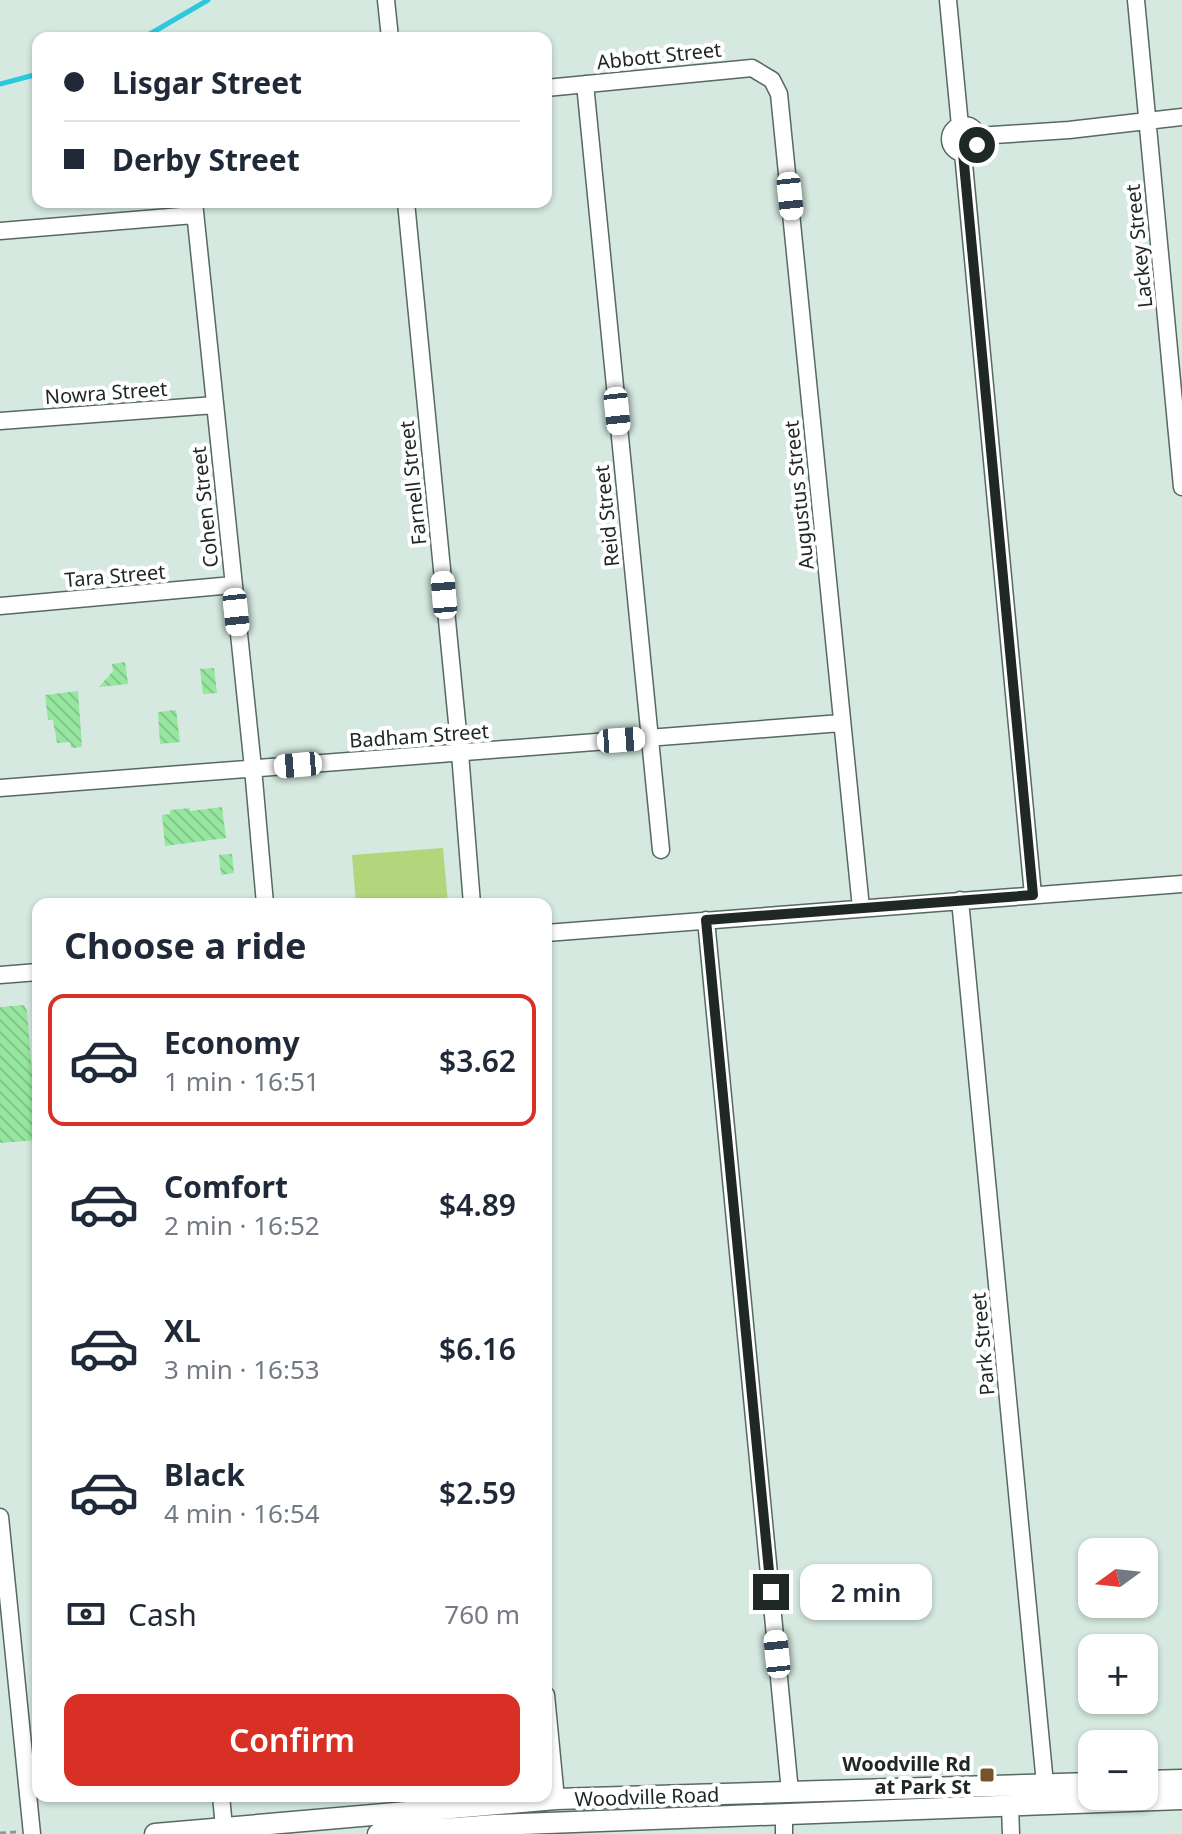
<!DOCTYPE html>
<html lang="en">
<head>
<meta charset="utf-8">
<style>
	body { margin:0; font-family:"Noto Sans",sans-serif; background:#f2f2f3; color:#1f2937; height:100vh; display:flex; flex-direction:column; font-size:30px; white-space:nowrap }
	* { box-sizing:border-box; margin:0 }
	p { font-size:26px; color:#747a83 }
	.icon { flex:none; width:44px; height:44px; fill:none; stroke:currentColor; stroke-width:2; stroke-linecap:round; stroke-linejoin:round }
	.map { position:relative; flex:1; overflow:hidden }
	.details { position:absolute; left:32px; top:898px; width:520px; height:904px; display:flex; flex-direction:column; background:#fff; border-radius:16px; box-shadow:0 2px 6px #0004 }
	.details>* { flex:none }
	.banner { position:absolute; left:32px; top:32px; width:520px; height:176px; border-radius:16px; box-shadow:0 2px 6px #0004; display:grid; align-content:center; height:176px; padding:0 32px; background:#fff }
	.needle { width:52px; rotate:255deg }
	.buttons { position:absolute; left:1078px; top:1538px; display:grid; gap:16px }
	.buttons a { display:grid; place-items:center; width:80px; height:80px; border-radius:16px; background:#fff; box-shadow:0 2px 6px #0004; font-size:40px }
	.end { position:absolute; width:36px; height:36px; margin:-18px; border:10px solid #202824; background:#fff; box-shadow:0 0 0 4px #fff }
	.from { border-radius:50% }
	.bubble { position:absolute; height:56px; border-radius:16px; background:#fff; box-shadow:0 2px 6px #0004; font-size:26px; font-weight:600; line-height:56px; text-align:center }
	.car { position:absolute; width:24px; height:48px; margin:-24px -12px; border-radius:10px; box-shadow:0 0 6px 2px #0007; background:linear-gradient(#fff 24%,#345 0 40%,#fff 0 76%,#345 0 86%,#fff 0) }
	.banner b { display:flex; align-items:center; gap:28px; height:76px; font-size:30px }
	.banner b+b { border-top:2px solid #e0e1e3 }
	.banner i { width:20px; height:20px; background:#1f2937 }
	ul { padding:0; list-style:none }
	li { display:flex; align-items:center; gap:24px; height:132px; margin:0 16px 12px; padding:0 16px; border:4px solid transparent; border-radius:16px }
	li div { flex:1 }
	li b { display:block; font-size:30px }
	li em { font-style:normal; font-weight:600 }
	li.on { border-color:#d93025 }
	li>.icon { width:72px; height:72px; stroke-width:1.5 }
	h2 { padding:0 32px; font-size:36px; line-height:96px }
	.pay { display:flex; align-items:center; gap:20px; height:88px; padding:0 32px; font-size:30px }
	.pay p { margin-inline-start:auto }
	.primary-button { display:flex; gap:16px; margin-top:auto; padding:16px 32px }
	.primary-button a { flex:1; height:92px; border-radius:16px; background:#d93025; color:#fff; font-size:32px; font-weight:600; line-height:92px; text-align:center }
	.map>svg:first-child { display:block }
</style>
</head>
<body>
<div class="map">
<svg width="1182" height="1834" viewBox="0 0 1182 1834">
	<defs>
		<pattern id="building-back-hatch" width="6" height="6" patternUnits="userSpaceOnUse" patternTransform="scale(2)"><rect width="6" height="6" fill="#96e6a0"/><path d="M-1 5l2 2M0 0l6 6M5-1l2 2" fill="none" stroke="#81c58a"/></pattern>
	</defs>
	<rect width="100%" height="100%" fill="#d5e9e0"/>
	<path fill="#b2d67c" d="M443,848l5,56h-92l-4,-49z"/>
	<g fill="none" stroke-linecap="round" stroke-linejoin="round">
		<path stroke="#2cc9de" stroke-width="5" d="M143,38l65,-38
			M0,84l38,-10"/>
	</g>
	<path fill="url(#building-back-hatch)" d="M125,662l3,22 -29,3 14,-16 -1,-7z
		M214,668l3,25 -14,1 -3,-25z
		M78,691l4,56 -11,1 -1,-6 -13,1 -4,-23h-5l-3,-25z
		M176,710l4,32 -20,2 -2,-32z
		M222,807l4,31 -61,8 -3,-31 8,-1v-4l20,-2v3z
		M232,854l2,19 -13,2 -2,-20z
		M24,1005l3,6 5,62 6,-1v68l-38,3v-136z"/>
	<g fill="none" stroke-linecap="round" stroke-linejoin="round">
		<defs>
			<path id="minor" d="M386,0l4,38
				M948,0l12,126
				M1136,0l46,487
				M585,84l76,766
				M546,88l206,-20 20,12 7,14 82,814
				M950 139a14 14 0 1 1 28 0a14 14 0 1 1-28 0Z
				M978,136l91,-6 113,-13
				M963,153l70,742
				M194,202l59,566 12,136
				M406,202l54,551 12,151
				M0,231l194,-16
				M0,421l215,-16
				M0,606l233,-21
				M0,788l841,-65
				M960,900l85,884
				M706,920l84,872
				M546,933l636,-49
				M0,975l38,-3
				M0,1517l32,317
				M546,1695l10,104
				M221,1796l3,31
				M1010,1806l1,28
				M784,1815v19"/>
			<path id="major" d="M1144,1781l38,-1
				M155,1834l401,-35 536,-16
				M378,1834l117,-9 687,-26"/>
		</defs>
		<use href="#minor" stroke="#576962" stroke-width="19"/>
		<use href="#major" stroke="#576962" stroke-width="23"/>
		<path stroke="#8c9b94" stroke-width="3" stroke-dasharray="6 4" stroke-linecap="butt" d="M0,1833l16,-1"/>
		<use href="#minor" stroke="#fff" stroke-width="16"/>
		<use href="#major" stroke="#fff" stroke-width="20"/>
	</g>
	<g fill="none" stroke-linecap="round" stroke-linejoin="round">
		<path stroke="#202824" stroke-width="10" d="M771,1592l-65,-672 327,-25 -70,-742 8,-2 6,-6"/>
	</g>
	<rect fill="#77532d" stroke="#fff" stroke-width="3" x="979" y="1767" width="16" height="16" rx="4"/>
	<g text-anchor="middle" stroke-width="8" stroke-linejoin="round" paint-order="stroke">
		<g font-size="20" fill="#202824" stroke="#fff">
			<text transform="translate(659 56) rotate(-6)" y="7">Abbott Street</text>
			<text transform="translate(1139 246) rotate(-96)" y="7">Lackey Street</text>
			<text transform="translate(106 393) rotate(-4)" y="7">Nowra Street</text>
			<text transform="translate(413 483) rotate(-96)" y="7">Farnell Street</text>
			<text transform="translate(799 495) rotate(-96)" y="7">Augustus Street</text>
			<text transform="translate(205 507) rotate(-96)" y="7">Cohen Street</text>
			<text transform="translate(607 516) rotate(-96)" y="7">Reid Street</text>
			<text transform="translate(115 576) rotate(-5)" y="7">Tara Street</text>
			<text transform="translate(419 736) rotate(-4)" y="7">Badham Street</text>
			<text transform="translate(983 1344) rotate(-95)" y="7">Park Street</text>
			<text transform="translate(647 1797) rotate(-2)" y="7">Woodville Road</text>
		</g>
		<g font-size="20" font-weight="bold" fill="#202824" stroke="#fff" text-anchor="end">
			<text x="971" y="1771">Woodville Rd<tspan x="971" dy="23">at Park St</tspan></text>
		</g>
	</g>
</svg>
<div class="buttons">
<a><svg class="needle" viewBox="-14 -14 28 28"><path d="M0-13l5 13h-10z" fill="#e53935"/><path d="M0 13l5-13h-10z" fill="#747a83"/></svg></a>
<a>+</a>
<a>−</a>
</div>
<i class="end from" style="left:977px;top:145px"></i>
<i class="end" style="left:771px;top:1592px"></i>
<div class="bubble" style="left:800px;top:1564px;width:132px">2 min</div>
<i class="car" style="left:790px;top:196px;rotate:174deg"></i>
<i class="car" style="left:617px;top:411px;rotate:174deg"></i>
<i class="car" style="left:444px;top:595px;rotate:355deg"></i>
<i class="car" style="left:236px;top:612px;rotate:174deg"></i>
<i class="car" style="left:621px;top:740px;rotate:86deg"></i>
<i class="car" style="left:298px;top:765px;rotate:265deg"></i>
<i class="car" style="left:777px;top:1654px;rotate:354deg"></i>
<div class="banner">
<b><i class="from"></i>Lisgar Street</b>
<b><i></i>Derby Street</b>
</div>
<section class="details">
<h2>Choose a ride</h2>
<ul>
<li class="on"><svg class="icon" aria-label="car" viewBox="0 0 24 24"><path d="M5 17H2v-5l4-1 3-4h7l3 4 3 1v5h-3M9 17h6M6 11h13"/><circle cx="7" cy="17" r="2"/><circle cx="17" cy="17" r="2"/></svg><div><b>Economy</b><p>1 min · 16:51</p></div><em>$3.62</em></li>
<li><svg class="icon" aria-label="car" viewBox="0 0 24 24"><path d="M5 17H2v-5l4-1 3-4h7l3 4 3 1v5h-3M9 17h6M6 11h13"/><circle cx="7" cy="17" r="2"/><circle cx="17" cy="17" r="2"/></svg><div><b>Comfort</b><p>2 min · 16:52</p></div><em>$4.89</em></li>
<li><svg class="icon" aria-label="car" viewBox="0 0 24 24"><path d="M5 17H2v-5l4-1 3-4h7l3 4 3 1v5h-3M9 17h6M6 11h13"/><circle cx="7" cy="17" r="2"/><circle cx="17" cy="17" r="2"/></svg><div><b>XL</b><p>3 min · 16:53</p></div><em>$6.16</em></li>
<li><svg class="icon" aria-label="car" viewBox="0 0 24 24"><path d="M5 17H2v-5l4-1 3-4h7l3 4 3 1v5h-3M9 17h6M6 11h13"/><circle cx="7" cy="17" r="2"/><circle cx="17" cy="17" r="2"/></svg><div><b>Black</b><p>4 min · 16:54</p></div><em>$2.59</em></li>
</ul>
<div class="pay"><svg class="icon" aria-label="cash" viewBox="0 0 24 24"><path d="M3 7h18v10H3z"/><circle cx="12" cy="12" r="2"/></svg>Cash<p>760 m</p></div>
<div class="primary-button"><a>Confirm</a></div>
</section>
</div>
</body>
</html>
